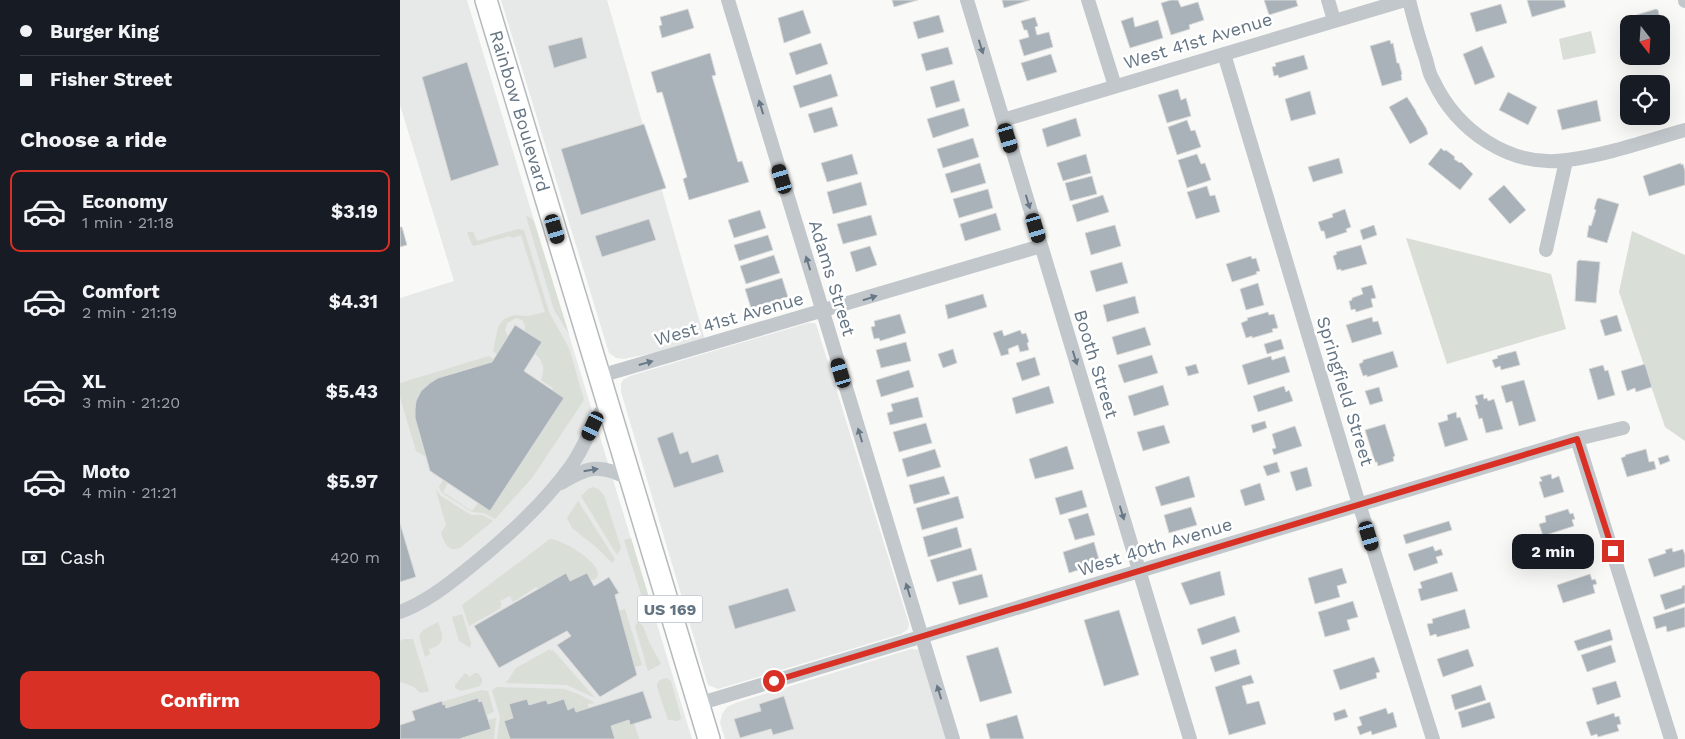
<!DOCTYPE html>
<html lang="en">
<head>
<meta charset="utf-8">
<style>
	body { margin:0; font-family:"Work Sans",sans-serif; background:#242831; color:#f1f3f6; height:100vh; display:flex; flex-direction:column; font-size:19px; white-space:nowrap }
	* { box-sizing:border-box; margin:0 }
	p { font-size:16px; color:#9ea1a6 }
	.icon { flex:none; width:28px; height:28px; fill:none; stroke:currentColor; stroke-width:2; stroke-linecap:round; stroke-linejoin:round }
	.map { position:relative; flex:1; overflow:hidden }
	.drawer { display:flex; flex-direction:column; background:#171b24; width:400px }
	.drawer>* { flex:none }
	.banner { display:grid; align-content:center; height:110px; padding:0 20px; background:#171b24 }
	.needle { width:32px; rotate:163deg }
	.buttons { position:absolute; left:1220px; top:15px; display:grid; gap:10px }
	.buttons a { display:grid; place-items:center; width:50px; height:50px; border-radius:10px; background:#171b24; box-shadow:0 5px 20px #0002; font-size:25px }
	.end { position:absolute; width:22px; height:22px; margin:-11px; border:6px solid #d93025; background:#fff; box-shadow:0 0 0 2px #fff }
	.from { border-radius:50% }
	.bubble { position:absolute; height:35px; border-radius:10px; background:#171b24; box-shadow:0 5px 20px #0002; font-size:16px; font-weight:700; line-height:35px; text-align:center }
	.car { position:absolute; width:15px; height:30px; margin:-15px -8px; border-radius:6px; box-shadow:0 0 4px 1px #0007; background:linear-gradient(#222 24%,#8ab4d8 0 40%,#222 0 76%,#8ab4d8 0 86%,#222 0) }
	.banner b { display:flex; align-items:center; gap:18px; height:48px; font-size:19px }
	.banner b+b { border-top:1px solid #363941 }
	.banner i { width:12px; height:12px; background:#f1f3f6 }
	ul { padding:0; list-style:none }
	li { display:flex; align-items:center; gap:15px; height:82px; margin:0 10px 8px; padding:0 10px; border:2px solid transparent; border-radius:10px }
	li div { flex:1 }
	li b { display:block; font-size:19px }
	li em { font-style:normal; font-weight:700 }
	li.on { border-color:#d93025 }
	li>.icon { width:45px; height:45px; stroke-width:1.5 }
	h2 { padding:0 20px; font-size:22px; line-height:60px }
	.pay { display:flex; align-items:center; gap:12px; height:55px; padding:0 20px; font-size:19px }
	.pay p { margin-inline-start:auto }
	.cta { display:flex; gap:10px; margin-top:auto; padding:10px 20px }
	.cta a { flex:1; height:58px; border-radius:10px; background:#d93025; color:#fff; font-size:20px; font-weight:700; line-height:58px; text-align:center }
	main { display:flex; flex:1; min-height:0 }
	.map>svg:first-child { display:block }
</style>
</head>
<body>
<main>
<section class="drawer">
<div class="banner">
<b><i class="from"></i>Burger King</b>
<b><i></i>Fisher Street</b>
</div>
<h2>Choose a ride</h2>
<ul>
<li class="on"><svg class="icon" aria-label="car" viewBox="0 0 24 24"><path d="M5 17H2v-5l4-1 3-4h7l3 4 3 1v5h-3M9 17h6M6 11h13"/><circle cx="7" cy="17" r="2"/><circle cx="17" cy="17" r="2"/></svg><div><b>Economy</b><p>1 min · 21:18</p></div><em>$3.19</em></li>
<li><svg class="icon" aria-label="car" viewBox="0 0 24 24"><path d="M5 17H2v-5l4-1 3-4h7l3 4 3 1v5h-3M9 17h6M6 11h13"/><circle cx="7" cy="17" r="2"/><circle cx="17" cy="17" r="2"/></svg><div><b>Comfort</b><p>2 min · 21:19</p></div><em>$4.31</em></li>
<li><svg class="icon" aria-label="car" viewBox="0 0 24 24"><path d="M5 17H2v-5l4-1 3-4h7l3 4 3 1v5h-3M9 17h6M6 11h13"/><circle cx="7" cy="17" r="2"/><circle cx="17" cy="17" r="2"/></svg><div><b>XL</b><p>3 min · 21:20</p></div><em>$5.43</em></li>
<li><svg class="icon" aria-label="car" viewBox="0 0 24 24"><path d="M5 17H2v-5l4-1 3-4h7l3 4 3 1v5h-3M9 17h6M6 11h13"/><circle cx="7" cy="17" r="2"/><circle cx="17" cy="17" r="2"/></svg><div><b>Moto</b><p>4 min · 21:21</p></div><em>$5.97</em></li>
</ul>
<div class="pay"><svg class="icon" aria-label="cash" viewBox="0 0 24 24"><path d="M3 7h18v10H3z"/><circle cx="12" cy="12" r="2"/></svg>Cash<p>420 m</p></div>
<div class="cta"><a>Confirm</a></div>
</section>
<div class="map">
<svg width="1285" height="739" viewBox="0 0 1285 739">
	<rect width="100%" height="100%" fill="#f9f9f7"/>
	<path fill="#e7e8e8" d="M0,0h67l225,739h-292v-441l54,-17 -54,-176z
		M101,0h106l98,340 -45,12 -37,7 -7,-1 -7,-5z
		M408,323h6l2,1 93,300 -1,5 -7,5 -183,55 -10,-4 -87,-293v-8l2,-4 7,-4z
		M511,649l11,1 29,89h-226l-5,-16 2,-9 5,-7 11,-5z"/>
	<path fill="#d9ded6" d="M1191,31l5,22 -33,7 -4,-21z
		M126,216l5,2 3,4 35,112 -15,-24z
		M118,229l6,1 25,82 20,36 15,52 -52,78 -37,41 -11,-6 -12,-1 -30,-19 -3,-6 4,-7 5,3 -5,9 29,19 6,-8 12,8 74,-113 -12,-8 1,-2 -12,-8c4,-10 3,-19 -6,-26l7,-12 -17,-10v-7l-3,-5 -6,-2 -9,5 -2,7 3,7 -11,17 -4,-3 5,-24 6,-8 10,-4 15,1 16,-4 -24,-77 -9,3 -2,-2 -36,10 -2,-1 -5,-13h6l4,9z
		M1232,231l53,24v186l-20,-14 -46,-135z
		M1006,238l145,36 15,55 -119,35z
		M89,356l5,3 -2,3c-25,8 -76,14 -77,47 -1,15 7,33 11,48l-10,-6 -16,-54v-14z
		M193,487l5,2 6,6 17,53 -4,7 -36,-59 7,-7z
		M36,490l5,6 30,19h12l10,6 -32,26c-12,7 -17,-4 -20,-14l5,-8z
		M178,501l37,58 -3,4 -16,-16 -24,-19 -5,-10z
		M231,538l19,63 -2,5 -3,1 -21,-67z
		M150,539c15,0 68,35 40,42 -6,2 -14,0 -20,0l-5,-7 -27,15 -2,-2 -23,15 -3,-6 -10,5 2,4 -2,1 1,2 -32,18 -7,-21z
		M225,609l17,56 -7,2 -16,-56z
		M62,614l9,29 -1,5 -11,-7 -7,-24z
		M238,621l5,5 6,16 12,22 -13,7 -13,-45z
		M38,622c5,14 8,22 -9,27l1,5 -5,3 -6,-21 4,-6z
		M4,639h9l16,52 -8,2 -9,-7 -12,-4v-41z
		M150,649l2,2 1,-1 42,48 -28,-13 -61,-2 10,-15z
		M65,673l5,4 4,-4h4l4,6v4l-2,3 -19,5 -6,-3v-3z
		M267,678l4,3 10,36v2l-4,2 -9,-1 -11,-33c0,-7 4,-8 10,-9z
		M97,687l67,2 14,5 17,9 -7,1 1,4 -13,4 -2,-4 -6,2 -4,-11 -16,5 -2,-4 -17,5 -2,-6 -18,5 4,14 -9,3 6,18h-13l3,-22 -8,-27z
		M81,690l7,1 6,21 -8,3 -4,-14 -3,1 -1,-4 -32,10 -1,-4 -2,1 -1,-3z
		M96,718l-2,21h-35l29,-19z
		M229,720l1,5 4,-2 5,16h-24l-4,-13z"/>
	<path fill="#a9b2b9" stroke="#dbdbd9" d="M492,0h26l-24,7z
		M602,0h28l-26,8z
		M771,0h7l3,7 17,-5 6,18 -15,5 1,4 -19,6 -10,-32z
		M864,0h32l2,6 -29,9z
		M1127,0h37l2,7 -34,10z
		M1101,4l6,19 -31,9 -6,-19z
		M288,9l6,19 -32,10 -3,-12 3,-1 -2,-8z
		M1256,9l2,1 3,12h-2l1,2h-21l-3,-9z
		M403,10l8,23 -27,10 -6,-25z
		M539,15l5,17 -26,7 -5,-17z
		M635,17l3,9 -3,1 2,8 12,-3 4,15 -29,9 -5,-16 10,-3 -2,-7h-3l-3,-9z
		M733,17l2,10 23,-7 5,18 -33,10 -9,-27z
		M1261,29l7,18 -2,1 1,2 -6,2z
		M182,37l5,21 -33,10 -6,-22z
		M990,40l1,4 2,-1 4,20h2l3,11 -1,1 1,5 -20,6 -12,-40z
		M421,43l7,21 -32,11 -7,-22z
		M1082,46l13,31 -20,8 -12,-31z
		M548,47l5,17 -27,7 -5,-17z
		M310,53l6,22 -4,1 26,86 4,-1 7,21 -60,18 -6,-21 4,-2 -25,-85 -5,1 -6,-21z
		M651,54l6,18 -30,9 -6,-18z
		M904,55l4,14 -29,9 -1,-3 -4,1 -2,-9 4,-1 -1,-3z
		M67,62l32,103 -48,16 -29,-104z
		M431,74l7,22 -38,12 -7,-22z
		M554,80l6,21 -24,7 -6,-21z
		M778,89l3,11 5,-2 5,18 -24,7 -9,-28z
		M910,91l6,23 -25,7 -6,-22z
		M1108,92l29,15 -9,18 -29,-15z
		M1007,97l9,14v1l10,16 2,6 -18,10 -21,-37z
		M1197,100l4,21 -39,9 -5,-20z
		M432,107l6,19 -24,7 -6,-19z
		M564,108l5,18 -36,12 -6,-19z
		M676,118l5,18 -34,11 -5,-18z
		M787,120l4,11 4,-1 6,17 -24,8 -9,-28z
		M244,124l22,64 -85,27 -20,-66z
		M573,138l6,19 -36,11 -6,-19z
		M1041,148l3,3 2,-1 9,7 -1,2 6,4 1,-1 12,12 -13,16 -32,-26z
		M452,154l6,20 -31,8 -6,-19z
		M686,154l5,19 -28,8 -6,-18z
		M797,154l4,10 4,-1 6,17 -24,8 -9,-28z
		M939,158l4,15 -30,9 -5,-15z
		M580,163l6,20 -35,10 -6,-19z
		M1281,163v2l2,-1 2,7v14l-36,11 -6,-20z
		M692,176l5,18 -27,7 -5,-18z
		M461,182l6,23 -34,9 -6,-22z
		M1104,185l22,25 -16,14 -22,-25z
		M807,186l3,10 5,-1 5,17 -24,7 -9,-27z
		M588,189l5,19 -34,10 -6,-19z
		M703,195l6,17 -32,10 -5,-17z
		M1199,198l20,6 -12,39 -20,-6 2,-12 2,1 5,-16 -2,-1 3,-10z
		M945,209l6,18 -5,2 1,3 -21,7 -2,-8h-3l-3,-9 15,-5 -1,-3z
		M360,210l6,18 -32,10 -6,-18z
		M596,213l5,17 -36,11 -5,-17z
		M471,215l6,20 -34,9 -6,-20z
		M249,219l7,21 -54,17 -7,-21z
		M715,225l6,21 -30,9 -6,-22z
		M974,225l3,10 -14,5 -3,-10z
		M0,227h2l5,18 -7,2z
		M368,235l5,15 -34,11 -5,-16z
		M961,245l6,19 -26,7v-2l-4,1 -4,-14 4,-2 -1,-2z
		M470,246l7,19 -21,7 -6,-20z
		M374,255l6,18 -34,11 -6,-18z
		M851,256l1,3 4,-1 4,13 -4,1 1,2 -25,8 -6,-18z
		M1179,260l21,2 -4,41 -21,-2 2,-39z
		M722,262l6,21 -32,9 -6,-21z
		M382,278l6,19 -37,11 -6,-19z
		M858,283l6,22 -18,5 -6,-21z
		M972,285l4,13 -5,1 2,8 -17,5 -1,-3 -4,1 -2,-9 3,-1v-2l11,-4 -2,-6z
		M583,294l4,13 -39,12 -3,-14z
		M735,296l4,17 -32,9 -4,-17z
		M868,312l1,3 5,-1 4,14 -6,1 1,3 -21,6v-2l-6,2 -5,-15 7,-3 -1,-2z
		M500,314l6,19 -26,8 -1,-3 -5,1 -3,-12 4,-1 -1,-5z
		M1217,315l5,16 -17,5 -5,-16z
		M972,317l1,5 5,-1 4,13 -30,9 -6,-18z
		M115,325l27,17 -18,29 40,27 -74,113 -60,-40 -15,-53v-9l1,-8 5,-10 9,-8 8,-5 54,-16z
		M745,327l6,18 -34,10 -5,-18z
		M602,330l2,6 16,-6 2,4 4,-1 3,9 -2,1 2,7 -9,2 -2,-7 -10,4 1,5 -8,2 -8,-23z
		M881,339l3,10 -17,5 -3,-10z
		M506,342l5,19 -30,7 -5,-18z
		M553,349l4,14 -14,5 -5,-14z
		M993,351l5,16 -31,10v-2l-4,1 -4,-12 4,-2v-2z
		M1116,351l4,14 -19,5 -1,-4 -5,2 -3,-8 6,-2 -1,-2z
		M752,355l6,18 -34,10 -6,-18z
		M871,356l1,4 13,-4 5,16 -42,13 -6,-20z
		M635,357l5,18 -18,6 -6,-18z
		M796,364l3,9 -11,3 -3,-9z
		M1245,364l7,23 -16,5 -1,-4 -8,3 -6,-20z
		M1203,365l2,6 3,-1 7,25 -17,5 -9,-31z
		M509,370l5,17 -33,10 -5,-17z
		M1124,380l12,41 -17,5 -7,-25 -6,2 -5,-17z
		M763,385l6,20 -35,11 -6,-20z
		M649,386l5,17 -38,11 -4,-16z
		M884,386l2,6 3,-2 4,11 -35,11 -5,-16z
		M979,387l4,14 -13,4 -5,-14z
		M1083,394l1,5 3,-1 1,3 6,-2 9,30 -17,4 -4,-15 -3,1 -4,-14 3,-1 -3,-8z
		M518,397l5,20 -33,8 -3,-12 6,-2 -2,-7z
		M1056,412l1,6 3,-1 8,23 -23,7 -7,-24 10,-3 -1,-5z
		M865,421l2,7 -14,5 -2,-8z
		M526,423l6,20 -33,9 -6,-20z
		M985,424l10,32 -2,1 1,4 -16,5 -1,-4h-2l-10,-32z
		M764,425l6,18 -27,8 -6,-19z
		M895,426l7,20 -28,9 -2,-6 4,-1 -4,-14z
		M273,432l7,22 8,-3 4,12 26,-9 6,18 -50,16 -17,-50z
		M667,446l7,23 -39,10 -6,-20z
		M535,449l6,18 -34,10 -5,-18z
		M1246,449l3,13 5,-1 2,8 -29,8 -6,-19 5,-2 -1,-1z
		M1268,455l2,6 -10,4 -2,-7z
		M877,462l3,10 -13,4 -4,-10z
		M907,467l5,19 -16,5 -6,-19z
		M1151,474l1,5 7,-3 5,16 -20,6 -5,-16 3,-1 -2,-4z
		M544,476l6,18 -36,10 -5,-19z
		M789,476l6,21 -34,9 -6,-19z
		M860,483l5,17 -20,6 -5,-16z
		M682,490l5,17 -27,8 -5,-17z
		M558,496l6,22 -42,12 -6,-22z
		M791,507l6,18 -28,8 -5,-18z
		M1168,509l2,5 3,-1 2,6 -3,1 2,6 -31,10 -4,-12 7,-2 -1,-6z
		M688,513l7,22 -20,5 -7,-21z
		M1049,521l3,9 -46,14 -3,-9z
		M0,523l16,54 -16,5z
		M557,527l5,20 -34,10 -5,-20z
		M694,542l6,21 -31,10 -6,-21z
		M1033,546l2,5 6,-2 2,6 -7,2 2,6 -24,8 -6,-17z
		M571,548l6,22 -40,12 -7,-22z
		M1272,548l1,4 10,-3 2,6v12l-31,10 -6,-18 18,-6 -1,-3z
		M942,568l5,15 -10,3 3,11 -25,7 -7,-26z
		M820,571l5,24 -35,10 -9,-22z
		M1052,572l6,19 -37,10 -3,-12 4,-1 -2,-6z
		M166,573l4,8 17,-8 7,13 15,-9 10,16 -4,2 22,80 -37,22 -43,-52 14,-9 -4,-5 -68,37 -25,-42z
		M582,574l6,23 -29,8 -7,-23z
		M1190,574l2,6 3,-1 2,5 -4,1 2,8 -32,10 -6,-18z
		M1285,585v18l-20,7 -5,-15 22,-7v-2z
		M388,588l8,23 -61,18 -7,-23z
		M953,601l5,16 -11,3 3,10 -25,7 -7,-25z
		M1285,607v20l-18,5 -1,-6 -10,3 -3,-12z
		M1065,609l5,19 -33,9 -1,-3 -6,2 -3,-12 6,-1 -1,-4z
		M719,610l20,65 -35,11 -20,-66z
		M835,616l5,16 -38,13 -5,-16z
		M1210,629l3,11 -35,11 -4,-10z
		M1211,645l5,17 -29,10 -6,-17z
		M598,647l14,46 -32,9 -14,-46z
		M836,649l4,15 -25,8 -5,-15z
		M1068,649l6,17 -31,11 -6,-18z
		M974,657l6,15 -4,1 1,5 -37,12 -7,-20z
		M851,675l3,8 -12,3 5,18 12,-3 7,23 -37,11 -14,-48z
		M1216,681l5,16 -24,8 -5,-17z
		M1081,685l5,15 -31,10 -4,-15z
		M243,691l9,27 -22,7 -1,-5 -18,6 4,13h-105l-6,-18 9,-3 -4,-14 18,-5 2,6 17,-5 2,4 16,-5 4,11 6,-3 2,5z
		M384,696l10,33 -21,6 -2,-6 -31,9 -6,-19 27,-8 -2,-7z
		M78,698l1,4 3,-1 9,28 -32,10h-59v-14l15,-5 -3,-9 30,-10 1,4 2,-1 1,4z
		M1090,702l5,16 -33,10 -4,-16z
		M986,708l2,6 5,-2 4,15 -25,8 -1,-4 -11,4 -3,-8 5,-2 -3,-8z
		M945,709l3,8 -13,4 -2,-8z
		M1214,713l1,4 4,-1 2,8 -4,1 2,6 -21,6 -1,-3 -6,2 -5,-14z
		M617,715l7,24h-34l-4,-15z"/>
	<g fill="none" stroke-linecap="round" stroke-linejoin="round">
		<defs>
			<g id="primary">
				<path id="s1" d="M86,0l223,739"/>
			</g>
		</defs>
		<use href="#primary" stroke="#b3b9be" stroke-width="24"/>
		<path stroke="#c2c7cb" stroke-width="14" d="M328,0l225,739
			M567,0l223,739
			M688,0l27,86
			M928,0l6,20
			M1009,0c5,20 10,39 17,59 2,7 3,15 7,21 24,51 77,88 134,80 40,-5 79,-19 118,-30
			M1285,0v1
			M824,54l131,437 78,248
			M603,120l402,-120
			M1146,250l20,-89
			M200,376l441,-130
			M1177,439l94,300
			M161,483c28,-17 40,-20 70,-3
			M0,612c24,-9 45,-25 65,-41 38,-30 77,-65 106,-105 10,-14 16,-29 24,-44 3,-6 8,-13 13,-19
			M298,704l879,-265 46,-11"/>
		<use href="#primary" stroke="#fff" stroke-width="21"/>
	</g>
	<defs><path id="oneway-solid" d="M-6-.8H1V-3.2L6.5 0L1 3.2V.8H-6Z" transform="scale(1.25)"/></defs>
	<g fill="#687887">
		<use href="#oneway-solid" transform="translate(581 47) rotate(73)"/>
		<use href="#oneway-solid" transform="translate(361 107) rotate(-107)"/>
		<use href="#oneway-solid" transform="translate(628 202) rotate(73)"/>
		<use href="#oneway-solid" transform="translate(408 263) rotate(-107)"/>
		<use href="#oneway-solid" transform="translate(470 298) rotate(-17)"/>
		<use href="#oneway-solid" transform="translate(675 358) rotate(73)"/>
		<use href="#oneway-solid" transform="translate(246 363) rotate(-16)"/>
		<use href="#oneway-solid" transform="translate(460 435) rotate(-107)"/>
		<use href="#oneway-solid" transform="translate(191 470) rotate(-9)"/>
		<use href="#oneway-solid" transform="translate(722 513) rotate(73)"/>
		<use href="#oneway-solid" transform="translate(508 590) rotate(-107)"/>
		<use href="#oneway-solid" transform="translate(539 692) rotate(-107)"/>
	</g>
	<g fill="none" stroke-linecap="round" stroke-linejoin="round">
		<path stroke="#d93025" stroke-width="6" d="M374,681l803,-242 36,112"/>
	</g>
	<g text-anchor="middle" stroke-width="5" stroke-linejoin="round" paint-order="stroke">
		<rect fill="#fff" stroke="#929ea8" stroke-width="1" x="237.5" y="595.5" width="65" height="27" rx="4"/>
		<g font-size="16" font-weight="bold" fill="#637483">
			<text x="270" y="615">US 169</text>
		</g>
		<g font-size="18" fill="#637483" stroke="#fff">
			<text transform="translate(798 41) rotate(-17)" y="6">West 41st Avenue</text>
			<text dy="6" stroke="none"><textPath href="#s1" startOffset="116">Rainbow Boulevard</textPath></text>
			<text transform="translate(432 278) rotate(73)" y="6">Adams Street</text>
			<text transform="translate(329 319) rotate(-16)" y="6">West 41st Avenue</text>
			<text transform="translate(696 364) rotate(73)" y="6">Booth Street</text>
			<text transform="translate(945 391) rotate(73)" y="6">Springfield Street</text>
			<text transform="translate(755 547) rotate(-17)" y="6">West 40th Avenue</text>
		</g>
	</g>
</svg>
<div class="buttons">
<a><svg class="needle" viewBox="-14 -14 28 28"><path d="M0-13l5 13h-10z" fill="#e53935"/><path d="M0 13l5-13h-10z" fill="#9ea1a6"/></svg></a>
<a><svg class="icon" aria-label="locate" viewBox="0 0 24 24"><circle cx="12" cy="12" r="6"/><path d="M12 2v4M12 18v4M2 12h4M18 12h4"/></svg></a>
</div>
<i class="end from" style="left:374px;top:681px"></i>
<i class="end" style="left:1213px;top:551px"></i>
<div class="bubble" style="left:1112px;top:534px;width:82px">2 min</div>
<i class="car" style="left:608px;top:138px;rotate:163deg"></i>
<i class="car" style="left:382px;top:179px;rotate:343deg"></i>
<i class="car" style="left:636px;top:228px;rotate:163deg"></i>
<i class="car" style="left:155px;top:229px;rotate:163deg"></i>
<i class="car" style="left:441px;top:373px;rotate:343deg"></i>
<i class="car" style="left:193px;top:426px;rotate:205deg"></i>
<i class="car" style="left:969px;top:536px;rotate:163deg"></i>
</div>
</main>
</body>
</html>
